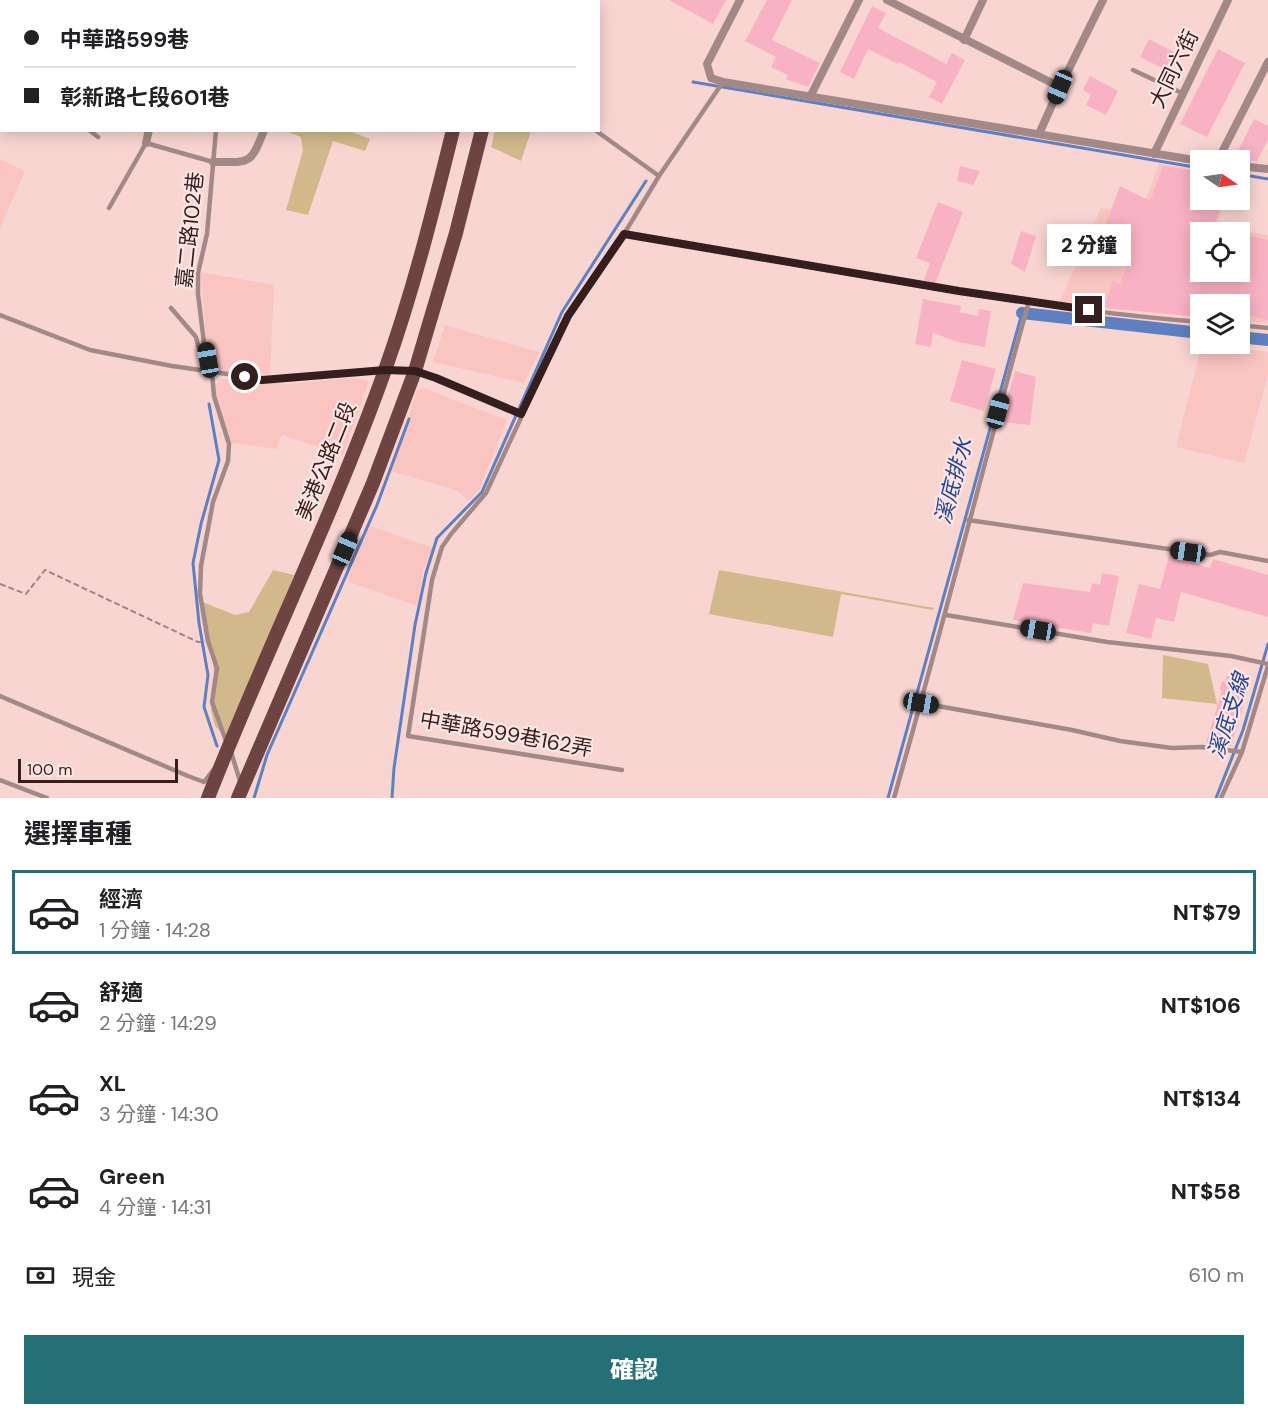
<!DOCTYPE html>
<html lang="zh-TW">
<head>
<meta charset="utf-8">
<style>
	body { margin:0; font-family:"DM Sans","Noto Sans TC",sans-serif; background:#f6f6f6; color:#202124; height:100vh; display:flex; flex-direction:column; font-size:22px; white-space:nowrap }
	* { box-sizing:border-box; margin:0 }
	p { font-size:20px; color:#757577 }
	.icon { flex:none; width:33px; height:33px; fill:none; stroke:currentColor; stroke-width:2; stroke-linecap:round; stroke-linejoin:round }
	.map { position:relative; height:798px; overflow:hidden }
	.sheet { display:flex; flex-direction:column; background:#fff; flex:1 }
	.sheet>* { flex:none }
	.banner { position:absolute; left:0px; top:0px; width:600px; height:132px; box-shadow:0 3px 15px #0003; display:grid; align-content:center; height:132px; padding:0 24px; background:#fff }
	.needle { width:39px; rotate:103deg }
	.fabs { position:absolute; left:1190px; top:150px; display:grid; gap:12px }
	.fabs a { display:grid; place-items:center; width:60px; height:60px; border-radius:0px; background:#fff; box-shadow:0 3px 15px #0003; font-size:30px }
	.scale { position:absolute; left:18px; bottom:15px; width:160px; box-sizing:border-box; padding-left:6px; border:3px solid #341f1e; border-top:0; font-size:16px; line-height:21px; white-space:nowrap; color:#341f1e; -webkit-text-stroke:4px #fee5e3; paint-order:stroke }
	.end { position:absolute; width:27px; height:27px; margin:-14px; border:8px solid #341f1e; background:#fff; box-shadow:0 0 0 3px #fff }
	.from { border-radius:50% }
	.bubble { position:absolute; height:42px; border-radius:0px; background:#fff; box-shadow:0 3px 15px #0003; font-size:20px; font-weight:800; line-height:42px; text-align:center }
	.car { position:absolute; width:18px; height:36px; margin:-18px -9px; border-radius:8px; box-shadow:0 0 4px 2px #0007; background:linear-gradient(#222 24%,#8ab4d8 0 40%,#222 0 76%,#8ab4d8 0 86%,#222 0) }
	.banner b { display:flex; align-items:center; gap:21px; height:57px; font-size:22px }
	.banner b+b { border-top:2px solid #e0e0e0 }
	.banner i { width:15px; height:15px; background:#202124 }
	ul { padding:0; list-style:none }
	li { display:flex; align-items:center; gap:18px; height:84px; margin:0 12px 9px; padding:0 12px; border:3px solid transparent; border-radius:0px }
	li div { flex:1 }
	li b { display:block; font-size:22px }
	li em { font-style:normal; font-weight:800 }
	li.current { border-color:#257076 }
	li>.icon { width:54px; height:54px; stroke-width:1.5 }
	h2 { padding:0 24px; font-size:27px; line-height:72px }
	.pay { display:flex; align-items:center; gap:15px; height:66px; padding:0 24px; font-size:22px }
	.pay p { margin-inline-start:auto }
	.button { display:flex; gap:12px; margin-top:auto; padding:12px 24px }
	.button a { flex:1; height:69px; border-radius:0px; background:#257076; color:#fff; font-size:24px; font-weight:800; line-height:69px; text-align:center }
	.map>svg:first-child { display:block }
</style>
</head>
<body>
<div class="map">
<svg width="1268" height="798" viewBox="0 0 1268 798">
	<rect width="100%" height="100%" fill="#f9d5d2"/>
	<path fill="#fac4c0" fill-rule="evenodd" d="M0,159l25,12 -25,57z
		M1159,164l41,8v28h25l-10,27 53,8v88l-29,-2v-17h-39v13l-141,-14 42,-95 40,4zM1200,232h39v40h-39z
		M200,272l74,13 -4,90 -56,-5 -5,-8z
		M445,325l94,27 -15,31 -91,-21z
		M1202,344l66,8v23l-24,88 -68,-16z
		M352,378l17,3 -26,74 -61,-20 -6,14 -51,-7 -12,-51 7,-12 69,5z
		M423,388l84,32 -28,70 -10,11 -11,-10 -67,-20 26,-80z
		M370,526l63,22 -10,23 -6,35 -70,-25z"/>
	<path fill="#d1b98b" d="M286,131h63l21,8 -5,12 -32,-10 -25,74 -22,-5 17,-60 -2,-13z
		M495,131h36l-10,30 -30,-14z
		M273,570l21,5 -60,151 -6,7 -5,1 -8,-8 -4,-16 4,-35 -15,-74 35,14 14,-3z
		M719,570l215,38 -1,2 -92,-16 -8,43 -124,-23z
		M1163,655l45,9 9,40 -55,-6z"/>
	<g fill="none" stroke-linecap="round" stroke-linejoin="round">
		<path stroke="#5f80c0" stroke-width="3" d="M693,82l507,86
			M1239,174l29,5
			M209,404l10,56 -18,64 -8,39 6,60 9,52 -4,32 13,39
			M254,798l13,-43 110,-250 32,-86
			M392,798l2,-30 21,-143 11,-52 11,-35 45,-46 80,-180 84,-131
			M888,798l134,-485
			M1216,798l27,-68 25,-86"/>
		<path stroke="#5f80c0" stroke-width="12" d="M1022,313l178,20
			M1239,337l29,3"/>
	</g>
	<path fill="#f9b2c3" d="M669,0h57l-13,24z
		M767,0h25l-20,40 48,23 -12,24 -22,-8 2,-4 -17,-8 5,-10 -31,-16z
		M872,6l14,7 -8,15 68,36 6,-11 13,7 -23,44 -13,-7 8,-15 -38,-20 -1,2 -30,-15 -14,30 -14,-7z
		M1149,39l30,16 -9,17 -30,-15z
		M1218,49l27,14 -38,74 -27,-13z
		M1090,76l28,15 -12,24 -20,-10 5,-10 -8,-5z
		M1254,119l14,7v14l-11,21 -16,-1 -6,-3z
		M960,166l20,5 -7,14 -16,-4z
		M1163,166l37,5v29h23l-12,32h-11v40h39v-38l29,6v80l-29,-7v-9h-39v13l-96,-9 9,-27 7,3 7,-19 -32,-12 25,-67 30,15z
		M938,202l25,10 -28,72 -11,-4 6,-17 -14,-5z
		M1021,231l15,5 -11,36 -14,-8z
		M923,299l38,7 -1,6 18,4 1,-7 12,2 -6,36 -27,-5 -25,-9 -2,14 -16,-3z
		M962,360l34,9 -12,42 -34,-10z
		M1015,371l21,6 -6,48 -29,-3z
		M1169,556l41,12 3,-9 55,16v42l-87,-25 -7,30 -18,-4 -5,21 -25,-6 13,-49 21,5z
		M1102,573l17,3 -10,50 -16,-3 -2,10 -78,-13 10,-37 67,9 2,-9 8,2z
		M1227,676l23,7 -19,63 -25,-3 16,-53 -2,-1 2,-8 3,1z"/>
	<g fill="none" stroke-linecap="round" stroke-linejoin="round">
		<path stroke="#a08280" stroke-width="2" stroke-dasharray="6 3" stroke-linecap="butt" d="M0,584l26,10 19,-24 153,72h3"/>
		<path stroke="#a28987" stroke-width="4.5" d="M248,0l1,2
			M421,0l2,2
			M46,2l1,-2
			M312,2l28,-2
			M1133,70l49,23
			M89,130l9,7
			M216,130l-9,104 -9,39v21l6,49 8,29 2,24 15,48 -1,17 -15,41 -12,64 -1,28 8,47 9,27 -5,34 14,39
			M595,130l64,46
			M109,208l37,-65 67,19
			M624,234c191,33 383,72 576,88
			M171,308l25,29 2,9 8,12
			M0,315l90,35 82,16 90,13 123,-9 30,1 22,7 84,36
			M1239,325l29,3
			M968,520l242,35 10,-3 48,9
			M946,615l161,27 124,14 37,8
			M0,696l188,80 16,6 10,-13
			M921,703l151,27 48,11 52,7 30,-1 40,5
			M231,752l10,32
			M622,770l-214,-34 24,-156 10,-33 9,-13 35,-41 82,-176 56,-83 35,-58 64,-94
			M0,780l47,18
			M894,798c47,-165 89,-331 135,-497
			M1221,798l21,-46 26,-86"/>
		<path stroke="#a28987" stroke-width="8" d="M4,0l3,2
			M740,0l-33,64 4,14 12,4 477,79
			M887,0l173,87
			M319,1l1,-1
			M191,2l1,-2
			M964,40l19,-40
			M810,97l49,-97
			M1039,134l21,-47 43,-87
			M146,143l3,-13
			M1154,154l74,-154
			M1218,160l50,-98
			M213,162c36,0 38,4 51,-32
			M1239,166l29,3"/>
		<path stroke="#6d4441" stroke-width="14" d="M482,2v-2
			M509,2l1,-2
			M208,798c56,-144 125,-282 177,-428 28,-78 48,-159 68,-240
			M238,798l135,-315 42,-112 41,-138 26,-103"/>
	</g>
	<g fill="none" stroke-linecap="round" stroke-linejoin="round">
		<path stroke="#341f1e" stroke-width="8" d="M245,377l17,3 123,-10 30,1 21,7 85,36 47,-98 56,-82 335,57 130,19"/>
	</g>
	<g text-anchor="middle" stroke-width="4.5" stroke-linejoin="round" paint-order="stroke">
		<g font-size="21" fill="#341f1e" stroke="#fee5e3">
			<text transform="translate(1174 69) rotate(-64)" y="7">大同六街</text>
			<text transform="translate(190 230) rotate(-84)" y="7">嘉二路102巷</text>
			<text transform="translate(326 461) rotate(-68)" y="7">美港公路二段</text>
			<text transform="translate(506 734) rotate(10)" y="7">中華路599巷162弄</text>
		</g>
		<g font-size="22" font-style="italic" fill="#224695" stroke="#fee5e3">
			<text transform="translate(953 481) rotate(-75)" y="8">溪底排水</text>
			<text transform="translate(1228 716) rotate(-72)" y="8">溪底支線</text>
		</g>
	</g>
</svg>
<div class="fabs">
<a><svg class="needle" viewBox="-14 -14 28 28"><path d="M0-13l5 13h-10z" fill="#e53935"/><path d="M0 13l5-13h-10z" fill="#757577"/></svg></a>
<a><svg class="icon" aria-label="locate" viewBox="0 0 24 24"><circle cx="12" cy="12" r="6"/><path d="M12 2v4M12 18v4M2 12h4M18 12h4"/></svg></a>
<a><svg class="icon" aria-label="layers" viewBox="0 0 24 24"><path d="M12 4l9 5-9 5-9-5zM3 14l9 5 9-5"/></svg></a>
</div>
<div class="scale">100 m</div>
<i class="end from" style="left:245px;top:377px"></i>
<i class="end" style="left:1089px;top:310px"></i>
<div class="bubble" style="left:1047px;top:224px;width:84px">2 分鐘</div>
<i class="car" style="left:1060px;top:87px;rotate:203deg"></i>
<i class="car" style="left:208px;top:360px;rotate:350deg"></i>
<i class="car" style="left:998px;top:411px;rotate:15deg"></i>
<i class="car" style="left:345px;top:549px;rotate:23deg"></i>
<i class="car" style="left:1188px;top:552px;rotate:278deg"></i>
<i class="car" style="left:1038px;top:630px;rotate:280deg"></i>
<i class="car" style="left:921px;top:703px;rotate:100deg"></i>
<div class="banner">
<b><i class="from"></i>中華路599巷</b>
<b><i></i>彰新路七段601巷</b>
</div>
</div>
<section class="sheet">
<h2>選擇車種</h2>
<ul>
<li class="current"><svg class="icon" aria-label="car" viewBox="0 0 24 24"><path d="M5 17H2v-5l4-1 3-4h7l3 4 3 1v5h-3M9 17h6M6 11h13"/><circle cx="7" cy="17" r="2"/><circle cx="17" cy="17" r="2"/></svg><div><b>經濟</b><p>1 分鐘 · 14:28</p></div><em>NT$79</em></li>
<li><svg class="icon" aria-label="car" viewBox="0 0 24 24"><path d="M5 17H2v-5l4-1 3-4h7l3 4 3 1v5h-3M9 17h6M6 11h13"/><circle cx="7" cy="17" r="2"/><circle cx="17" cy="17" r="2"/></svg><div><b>舒適</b><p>2 分鐘 · 14:29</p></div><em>NT$106</em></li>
<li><svg class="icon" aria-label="car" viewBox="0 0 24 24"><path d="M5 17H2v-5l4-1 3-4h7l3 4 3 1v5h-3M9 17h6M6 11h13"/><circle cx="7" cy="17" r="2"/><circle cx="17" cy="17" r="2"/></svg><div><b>XL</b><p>3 分鐘 · 14:30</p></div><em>NT$134</em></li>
<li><svg class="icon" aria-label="car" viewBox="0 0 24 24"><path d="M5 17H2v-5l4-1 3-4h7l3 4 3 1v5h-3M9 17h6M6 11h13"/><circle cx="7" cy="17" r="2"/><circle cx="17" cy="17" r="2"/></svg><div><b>Green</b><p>4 分鐘 · 14:31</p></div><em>NT$58</em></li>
</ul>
<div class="pay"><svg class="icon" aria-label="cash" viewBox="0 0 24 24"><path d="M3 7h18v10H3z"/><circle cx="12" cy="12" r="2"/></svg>現金<p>610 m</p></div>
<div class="button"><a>確認</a></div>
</section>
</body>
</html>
